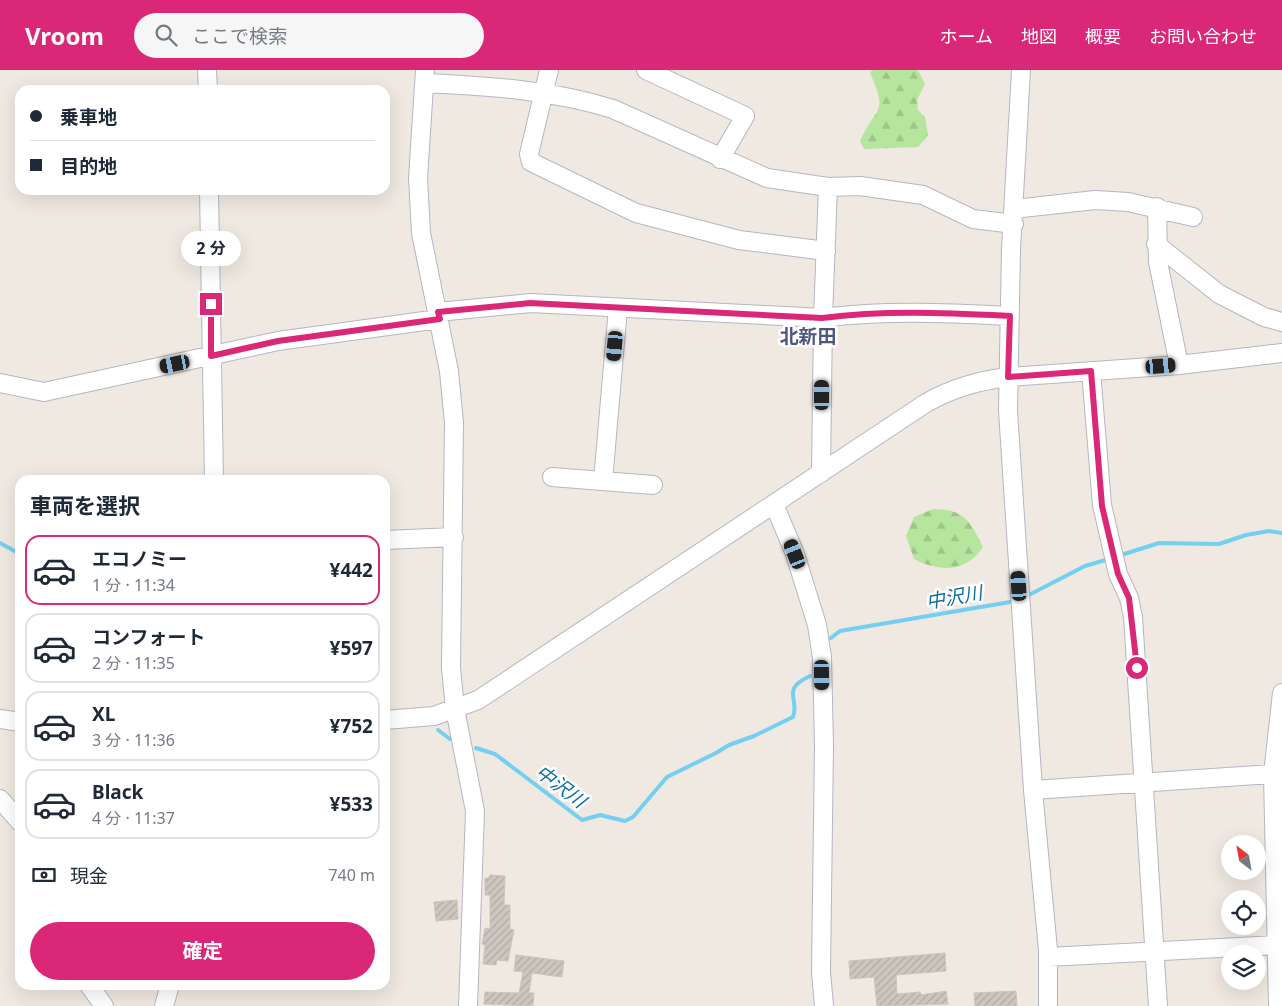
<!DOCTYPE html>
<html lang="ja">
<head>
<meta charset="utf-8">
<style>
	body { margin:0; font-family:"Noto Sans","Noto Sans JP",sans-serif; background:#f6f6f7; color:#1f2937; height:100vh; display:flex; flex-direction:column; font-size:19px; white-space:nowrap }
	* { box-sizing:border-box; margin:0 }
	p { font-size:16px; color:#747a83 }
	.icon { flex:none; width:28px; height:28px; fill:none; stroke:currentColor; stroke-width:2; stroke-linecap:round; stroke-linejoin:round }
	.map { position:relative; flex:1; overflow:hidden }
	.side { position:absolute; left:15px; top:405px; width:375px; height:515px; display:flex; flex-direction:column; background:#fff; border-radius:15px; box-shadow:0 5px 20px #0002 }
	.side>* { flex:none }
	.hud { position:absolute; left:15px; top:15px; width:375px; height:110px; border-radius:15px; box-shadow:0 5px 20px #0002; display:grid; align-content:center; height:110px; padding:0 15px; background:#fff }
	.needle { width:32px; rotate:329deg }
	.controls { position:absolute; left:1221px; top:765px; display:grid; gap:10px }
	.controls a { display:grid; place-items:center; width:45px; height:45px; border-radius:50%; background:#fff; box-shadow:0 5px 20px #0002; font-size:25px }
	.end { position:absolute; width:22px; height:22px; margin:-11px; border:6px solid #db2777; background:#fff; box-shadow:0 0 0 2px #fff }
	.from { border-radius:50% }
	.bubble { position:absolute; height:35px; border-radius:18px; background:#fff; box-shadow:0 5px 20px #0002; font-size:16px; font-weight:700; line-height:35px; text-align:center }
	.car { position:absolute; width:15px; height:30px; margin:-15px -8px; border-radius:6px; box-shadow:0 0 4px 1px #0007; background:linear-gradient(#222 24%,#8ab4d8 0 40%,#222 0 76%,#8ab4d8 0 86%,#222 0) }
	.hud b { display:flex; align-items:center; gap:18px; height:48px; font-size:19px }
	.hud b+b { border-top:1px solid #e0e1e3 }
	.hud i { width:12px; height:12px; background:#1f2937 }
	ul { padding:0; list-style:none }
	li { display:flex; align-items:center; gap:15px; height:70px; margin:0 10px 8px; padding:0 5px; border:2px solid #e0e1e3; border-radius:15px }
	li div { flex:1 }
	li b { display:block; font-size:19px }
	li em { font-style:normal; font-weight:700 }
	li.current { border-color:#db2777 }
	li>.icon { width:45px; height:45px; stroke-width:1.5 }
	h2 { padding:0 15px; font-size:22px; line-height:60px }
	.pay { display:flex; align-items:center; gap:12px; height:55px; padding:0 15px; font-size:19px }
	.pay p { margin-inline-start:auto }
	.cta { display:flex; gap:10px; margin-top:auto; padding:10px 15px }
	.cta a { flex:1; height:58px; border-radius:30px; background:#db2777; color:#fff; font-size:20px; font-weight:700; line-height:58px; text-align:center }
	header { display:flex; align-items:center; gap:30px; box-sizing:border-box; height:70px; padding:0 25px; background:#db2777; color:#fff }
	header strong { font-size:24px }
	nav { display:flex; gap:28px; margin-inline-start:auto; font-size:18px }
	.search { width:350px; height:45px; background:#f6f6f7; display:flex; align-items:center; gap:12px; box-sizing:border-box; padding:0 18px; border-radius:28px; color:#747a83; font-size:19px }
	.map>svg:first-child { display:block }
</style>
</head>
<body>
<header>
<strong>Vroom</strong>
<div class="search"><svg class="icon" aria-label="search" viewBox="0 0 24 24"><circle cx="10" cy="10" r="6"/><path d="M15 15l6 6"/></svg>ここで検索</div>
<nav><a>ホーム</a><a>地図</a><a>概要</a><a>お問い合わせ</a></nav>
</header>
<div class="map">
<svg width="1282" height="936" viewBox="0 0 1282 936">
	<defs>
		<pattern id="forest-firs" width="22" height="20" patternUnits="userSpaceOnUse" patternTransform="scale(1.25)"><rect width="22" height="20" fill="#b6e59e"/><path d="M5 1l3.5 6h-7zM16 11l3.5 6h-7z" fill="#9dc588"/></pattern>
		<pattern id="building-hatch" width="6" height="6" patternUnits="userSpaceOnUse" patternTransform="scale(1.25)"><rect width="6" height="6" fill="#cbc7bf"/><path d="M-1 1l2-2M0 6l6-6M5 7l2-2" fill="none" stroke="#afaba4"/></pattern>
	</defs>
	<rect width="100%" height="100%" fill="#efe9e1"/>
	<path fill="url(#forest-firs)" d="M872,0h46l7,14 -8,16 1,10 7,7 3,18 -10,12 -54,2 -4,-8c16,-36 29,-26 10,-68z
		M933,439c31,0 37,12 50,38 -17,26 -44,25 -69,12l-8,-23 8,-19z"/>
	<g fill="none" stroke-linecap="round" stroke-linejoin="round">
		<path stroke="#75cff0" stroke-width="4" d="M0,473l20,11
			M1118,486l41,-13 60,1 27,-9 23,-4 13,2
			M1025,527l60,-31 24,-7
			M831,568l9,-7 176,-30
			M438,660l12,9
			M476,678l19,6 87,66 18,-5 25,6 8,-4 34,-40 49,-24 13,-8 25,-9 39,-19c7,-19 -13,-27 17,-41"/>
	</g>
	<path fill="url(#building-hatch)" stroke="#cbc5ba" d="M490,805l15,1 -1,29h6v24l4,1 -6,31 -11,-1 -1,5 -13,-1 2,-19 -3,-1 3,-16 5,1v-34h-5v-17h4z
		M457,830l1,19 -22,2 -2,-19z
		M945,883l1,18 -50,4 1,19 23,-2 1,3 25,-4 2,13 -71,2 -3,-29 -24,2 -1,-18z
		M516,885l48,6 -2,16 -30,-4 -3,20h5l-1,13 -49,-2 1,-12 34,1 4,-21 -9,-1z
		M1016,921l1,15h-42l-1,-13z"/>
	<g fill="none" stroke-linecap="round" stroke-linejoin="round">
		<defs>
			<path id="minor" d="M207,0l1,20
				M425,0l-7,108 3,55 28,138 5,52 -3,245 4,41 20,102 -7,195
				M549,0l-20,84 2,8 105,51 103,27 87,11
				M646,0l99,46 -25,43
				M1021,0l-10,179 -3,162 25,379 15,160v56
				M425,13c64,3 127,7 188,26l154,69 61,9 32,-1 63,9 50,24 41,5
				M209,120l5,290
				M1157,137l1,55 21,103
				M1014,139l81,-9 33,2 65,15
				M1156,174l63,50 45,23 18,5
				M438,242l93,-9 292,15c62,-8 124,-5 187,-2
				M1091,301l11,134 16,69 11,24 4,19 25,389
				M0,313l44,9 234,-51 161,-22
				M821,403l2,-155 5,-131
				M552,407l101,8
				M603,411l15,-173
				M774,434l21,50 22,71 5,32 2,89 -3,226 3,34
				M385,470l69,-3
				M0,649l20,3
				M385,650l49,-4 44,-16 448,-297c27,-15 51,-22 82,-26l171,-12 103,-12
				M1033,720l240,-16 9,2
				M0,729l20,23
				M1048,887l229,-12
				M89,915l15,21
				M164,936l6,-21
				M1278,936l-5,-232 9,-81"/>
		</defs>
		<use href="#minor" stroke="#b4b7c1" stroke-width="20"/>
		<use href="#minor" stroke="#fff" stroke-width="18"/>
	</g>
	<g fill="none" stroke-linecap="round" stroke-linejoin="round">
		<path stroke="#db2777" stroke-width="6" d="M211,234v52l67,-15 162,-22 -2,-7 92,-9 292,15c64,-8 124,-5 188,-2l-2,61 83,-6 11,135 16,68 11,24 8,70"/>
	</g>
	<g text-anchor="middle" stroke-width="5" stroke-linejoin="round" paint-order="stroke">
		<g font-size="19" font-weight="bold" fill="#4d5680" stroke="#fff">
			<text x="808" y="273">北新田</text>
		</g>
		<g font-size="19" font-style="italic" fill="#0d6fa3" stroke="#fff">
			<text transform="translate(954 527) rotate(-10)" y="7">中沢川</text>
			<text transform="translate(561 716) rotate(37)" y="7">中沢川</text>
		</g>
	</g>
</svg>
<div class="controls">
<a><svg class="needle" viewBox="-14 -14 28 28"><path d="M0-13l5 13h-10z" fill="#e53935"/><path d="M0 13l5-13h-10z" fill="#747a83"/></svg></a>
<a><svg class="icon" aria-label="locate" viewBox="0 0 24 24"><circle cx="12" cy="12" r="6"/><path d="M12 2v4M12 18v4M2 12h4M18 12h4"/></svg></a>
<a><svg class="icon" aria-label="layers" viewBox="0 0 24 24"><path d="M12 4l9 5-9 5-9-5zM3 14l9 5 9-5"/></svg></a>
</div>
<i class="end from" style="left:1137px;top:598px"></i>
<i class="end" style="left:211px;top:234px"></i>
<div class="bubble" style="left:181px;top:161px;width:60px">2 分</div>
<i class="car" style="left:615px;top:276px;rotate:185deg"></i>
<i class="car" style="left:175px;top:294px;rotate:258deg"></i>
<i class="car" style="left:1161px;top:296px;rotate:86deg"></i>
<i class="car" style="left:822px;top:325px;rotate:0deg"></i>
<i class="car" style="left:795px;top:484px;rotate:338deg"></i>
<i class="car" style="left:1019px;top:516px;rotate:356deg"></i>
<i class="car" style="left:822px;top:605px;rotate:179deg"></i>
<div class="hud">
<b><i class="from"></i>乗車地</b>
<b><i></i>目的地</b>
</div>
<section class="side">
<h2>車両を選択</h2>
<ul>
<li class="current"><svg class="icon" aria-label="car" viewBox="0 0 24 24"><path d="M5 17H2v-5l4-1 3-4h7l3 4 3 1v5h-3M9 17h6M6 11h13"/><circle cx="7" cy="17" r="2"/><circle cx="17" cy="17" r="2"/></svg><div><b>エコノミー</b><p>1 分 · 11:34</p></div><em>¥442</em></li>
<li><svg class="icon" aria-label="car" viewBox="0 0 24 24"><path d="M5 17H2v-5l4-1 3-4h7l3 4 3 1v5h-3M9 17h6M6 11h13"/><circle cx="7" cy="17" r="2"/><circle cx="17" cy="17" r="2"/></svg><div><b>コンフォート</b><p>2 分 · 11:35</p></div><em>¥597</em></li>
<li><svg class="icon" aria-label="car" viewBox="0 0 24 24"><path d="M5 17H2v-5l4-1 3-4h7l3 4 3 1v5h-3M9 17h6M6 11h13"/><circle cx="7" cy="17" r="2"/><circle cx="17" cy="17" r="2"/></svg><div><b>XL</b><p>3 分 · 11:36</p></div><em>¥752</em></li>
<li><svg class="icon" aria-label="car" viewBox="0 0 24 24"><path d="M5 17H2v-5l4-1 3-4h7l3 4 3 1v5h-3M9 17h6M6 11h13"/><circle cx="7" cy="17" r="2"/><circle cx="17" cy="17" r="2"/></svg><div><b>Black</b><p>4 分 · 11:37</p></div><em>¥533</em></li>
</ul>
<div class="pay"><svg class="icon" aria-label="cash" viewBox="0 0 24 24"><path d="M3 7h18v10H3z"/><circle cx="12" cy="12" r="2"/></svg>現金<p>740 m</p></div>
<div class="cta"><a>確定</a></div>
</section>
</div>
</body>
</html>
